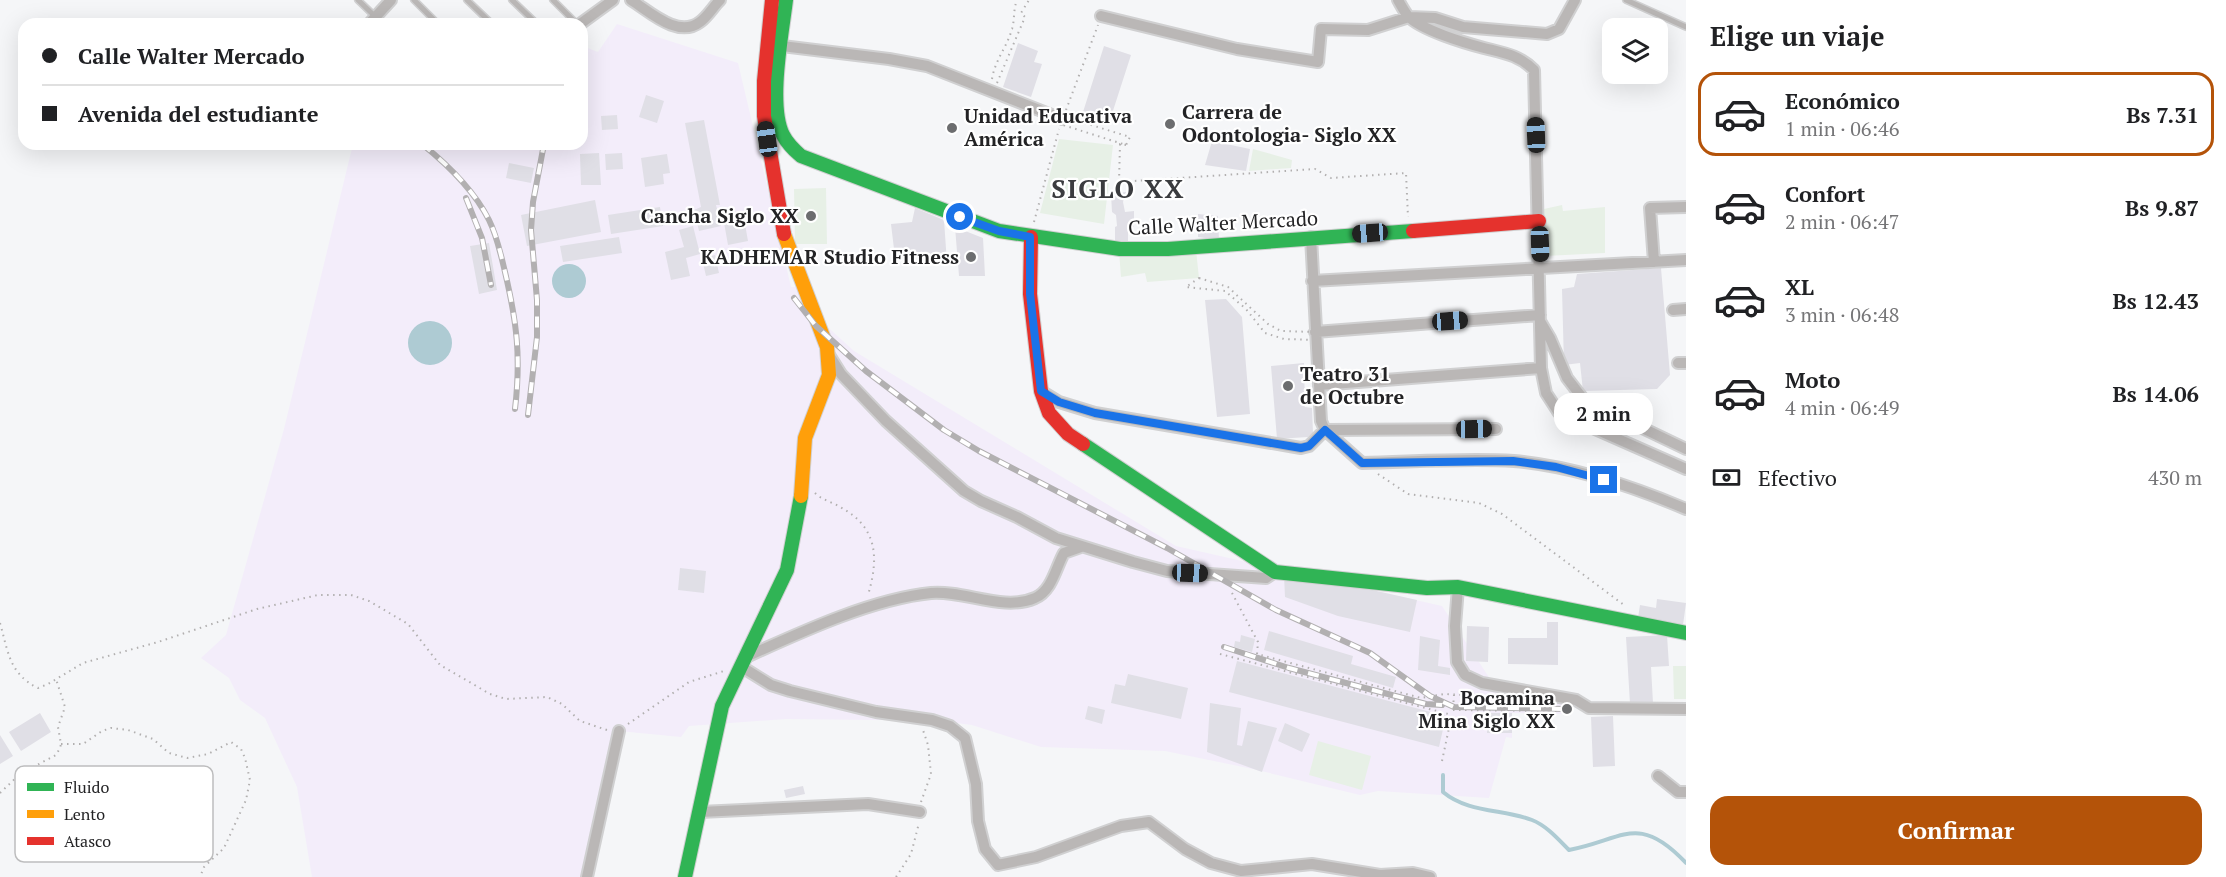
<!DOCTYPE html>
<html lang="es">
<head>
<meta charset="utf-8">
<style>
	body { margin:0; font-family:"PT Serif",serif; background:#f2f2f2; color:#202124; height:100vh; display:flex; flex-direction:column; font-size:22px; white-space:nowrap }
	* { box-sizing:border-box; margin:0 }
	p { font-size:20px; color:#757577 }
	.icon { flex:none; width:33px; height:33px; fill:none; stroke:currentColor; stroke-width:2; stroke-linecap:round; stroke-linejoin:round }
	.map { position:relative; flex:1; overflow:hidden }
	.side { display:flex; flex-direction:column; background:#fff; width:540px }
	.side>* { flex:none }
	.top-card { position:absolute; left:18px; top:18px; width:570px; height:132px; border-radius:18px; box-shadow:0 6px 24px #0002; display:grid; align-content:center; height:132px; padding:0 24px; background:#fff }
	.buttons { position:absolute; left:1602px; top:18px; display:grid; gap:12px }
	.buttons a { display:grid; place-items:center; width:66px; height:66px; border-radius:12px; background:#fff; box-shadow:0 6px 24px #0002; font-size:30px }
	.end { position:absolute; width:27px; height:27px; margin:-14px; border:8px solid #1a73e8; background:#fff; box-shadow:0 0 0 3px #fff }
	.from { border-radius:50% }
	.bubble { position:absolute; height:42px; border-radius:18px; background:#fff; box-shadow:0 6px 24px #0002; font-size:20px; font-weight:700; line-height:42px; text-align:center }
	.car { position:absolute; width:18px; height:36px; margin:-18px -9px; border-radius:8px; box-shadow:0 0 4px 2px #0007; background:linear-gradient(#222 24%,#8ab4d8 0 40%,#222 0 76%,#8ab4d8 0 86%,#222 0) }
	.top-card b { display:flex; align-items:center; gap:21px; height:57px; font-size:22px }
	.top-card b+b { border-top:2px solid #e0e0e0 }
	.top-card i { width:15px; height:15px; background:#202124 }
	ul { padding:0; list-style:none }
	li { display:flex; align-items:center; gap:18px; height:84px; margin:0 12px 9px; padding:0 12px; border:3px solid transparent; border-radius:18px }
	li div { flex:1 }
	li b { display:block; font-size:22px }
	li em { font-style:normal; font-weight:700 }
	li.selected { border-color:#b45309 }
	li>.icon { width:54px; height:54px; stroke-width:1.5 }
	h2 { padding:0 24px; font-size:27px; line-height:72px }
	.pay { display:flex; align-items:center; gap:15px; height:66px; padding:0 24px; font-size:22px }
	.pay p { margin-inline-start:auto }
	.cta { display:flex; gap:12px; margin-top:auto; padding:12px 24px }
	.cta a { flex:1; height:69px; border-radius:18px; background:#b45309; color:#fff; font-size:24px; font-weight:700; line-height:69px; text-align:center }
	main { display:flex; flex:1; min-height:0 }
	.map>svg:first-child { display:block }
</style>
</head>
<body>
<main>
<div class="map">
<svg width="1686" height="877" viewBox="0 0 1686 877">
	<rect width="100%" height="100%" fill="#f5f6f8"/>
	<path fill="#f3edfa" d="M617,24l121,39 53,224h5l25,34 33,30 322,195 266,60 62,94 63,4v10l-55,-1v25l-6,-1 -17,61 -111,-7 -18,4 -107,-26 -88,-18 -124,-4 -69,-22 -54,-7 -41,2 -91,-1 -97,7 -8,11 -62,-6 -30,146h-277l-15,-90 -32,-69 -25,-18 -11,-22 -28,-20 25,-23 58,-206 69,-285h229v-89l3,-8 13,5z"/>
	<path fill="#e7f0e6" d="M1059,139l54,6 -9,79 -64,-11z
		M1253,149l39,11 -1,8 -42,3z
		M826,188l1,56h-32l-1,-55z
		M1562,205l1,6 42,-4v46l-60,3 -1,-47z
		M1196,250l3,28 -52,4 -2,-9 -24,4 -2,-26z
		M1673,666h13v33h-12z
		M1318,741l53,15 -9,34 -53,-15z"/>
	<path fill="#aecbd3" d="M552 281a17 17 0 1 1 34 0a17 17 0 1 1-34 0Z
		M408 343a22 22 0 1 1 44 0a22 22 0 1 1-44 0Z"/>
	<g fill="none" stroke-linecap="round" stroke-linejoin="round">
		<path stroke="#aecbd3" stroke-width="4" d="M1443,775v17c25,21 60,17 89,28 15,6 26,19 37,30 54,-10 69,-38 117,13"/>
	</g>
	<path fill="#e0dfe6" d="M1018,43l20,8 -4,11 8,2 -11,33 -28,-10z
		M1104,46l27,9 -21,65 -27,-8z
		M646,95l18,6 -7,22 -18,-6z
		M617,115l1,14 -16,1 -1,-14z
		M704,120l16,85h-4l5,21 -22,5 -5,-21 7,-3 -16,-84z
		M1212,141l38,8 -4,22 -41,-6z
		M599,153l2,32h-20l-1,-31z
		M622,153l1,16 -17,1 -1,-16z
		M667,154l3,19 -7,1 1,10 -19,3 -4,-29z
		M509,163l25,5 -3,15 -25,-5z
		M1126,192l-3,10 2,10 9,-1v16l-6,1v14l-13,1v-16l2,-1 -1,-11 -4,-3 -1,-18z
		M595,200l6,32 -74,14 -6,-31z
		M660,207l3,19 -52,8 -3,-19z
		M915,208l29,12 3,43 -16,1 -1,-11 -25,3v-8l-11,1 -3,-25 21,-2z
		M743,213l5,28 -20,4 -5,-28z
		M1198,214l20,2 1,24 -21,-3z
		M693,226l7,28 -14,4 4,18 -19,4 -6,-28 19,-5 -5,-17z
		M955,227l28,11 2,38h-26z
		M619,237l3,16 -59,9 -3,-16z
		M489,243l8,47 -18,4 -9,-48z
		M715,255l4,18 -13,3 -4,-17z
		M1661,268l9,107 -13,14 -74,2 -3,-28 -16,2 -2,-76 12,-2 3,-13z
		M1226,299l16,18 8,97 -33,3 -12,-117z
		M1304,363l1,44 7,1 1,25 -5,4 -31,2 -6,-73z
		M680,568l26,3 -2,22 -26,-3z
		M1284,575l61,9 72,16 -7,32 -72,-16 -53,-19z
		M1657,599l29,4 -3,22 -45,-7 2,-13 16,3z
		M1547,622h11v43l-50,-1v-26h39z
		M1467,626l22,1 -1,35 -22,-1z
		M1269,631l84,25 -2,8 45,13 -3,11 -129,-38z
		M1241,635l14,4 -3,13 -18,-5 1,-6 5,1z
		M1667,635l2,31 -18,1 2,36 -23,1 -4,-67z
		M1420,636l20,4 -2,26 12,2v7l-32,-5z
		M1237,661l209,55 -7,31 -210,-55z
		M1292,667l137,35 -1,4 -137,-36z
		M1128,674l60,14 -7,31 -70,-16 4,-19 10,2z
		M1210,703l31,5 -4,37 5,1 6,-25 29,7 -15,44 -55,-20z
		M1088,706l17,4 -3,14 -17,-5z
		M40,713l11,19 -30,19 -12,-19z
		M1480,713h32v20h-25v-6h-7z
		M1613,716l2,50 -22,1 -2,-50z
		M1285,723l25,11 -8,18 -24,-11z
		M0,735l13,21 -13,8z
		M803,786l2,8 -19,4 -2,-8z"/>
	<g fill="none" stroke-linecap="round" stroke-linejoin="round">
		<defs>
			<path id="lane" d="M358,0l25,24
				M414,0l24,24
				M467,0l25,24
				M512,0l25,24
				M553,0l24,24
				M1626,0l60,27"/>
			<path id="street" d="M631,0c18,11 47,39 69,22 8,-6 13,-15 20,-22
				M1398,0c3,5 6,11 10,16 13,14 57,27 76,32 20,5 35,7 50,22l7,298 5,25 13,20 127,56
				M1101,16l136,33 81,13 3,-33 47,1 41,-13 26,1 28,9 84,7 12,-5 16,-29
				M369,24l22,-24
				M580,24l33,-24
				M782,46l107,13 38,7 135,53
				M1311,237l10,184 4,9 37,33c50,-1 102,-5 152,-2 58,5 118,25 172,48
				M1654,262l-4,-54 36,-1
				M1312,281l374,-21
				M1673,310l13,-1
				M1540,321l10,17 17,40 17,22 102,49
				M1315,332l225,-17
				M829,355l12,19 45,47 78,70 17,10 36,16 39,21 77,24 34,9 99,7 9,-6
				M1678,363h8
				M1319,385l222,-17
				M1041,391l18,11 36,11 206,35 8,-2 16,-16 171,-1
				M1458,587l-3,39 2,36 8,13 17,8 94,17 13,8 97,1
				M746,657c55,-25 126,-58 185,-64 33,-3 73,19 104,5 17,-7 21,-31 29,-45l17,-6
				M742,667l29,18 19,6 86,21 56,8 18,6 15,12 11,46 2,37 7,28 13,16 38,-8 85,-31 28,-4 36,27 26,14 30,8 71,-7 68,11 33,-2 17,4
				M1658,776l20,16h8
				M700,812l168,-8 52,8
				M587,877l32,-146"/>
			<path id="fast" d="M786,0c-4,34 -18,105 -3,135 4,8 11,15 18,21l198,75 121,18h48l245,-18
				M1083,444l192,128 152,16 31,-1 228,46
				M685,877l37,-171 65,-136 14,-74"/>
			<path id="slow" d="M784,234l43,113 2,28 -24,63 -4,58"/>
			<path id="jam" d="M772,0l-8,81v35l20,118
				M1413,231l126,-10
				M1031,237l-1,57 11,97 8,22 19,21 15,10"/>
		</defs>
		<use href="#lane" stroke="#d0d0d1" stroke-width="8"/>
		<use href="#street" stroke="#d0d0d1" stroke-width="14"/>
		<use href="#fast" stroke="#d0d0d1" stroke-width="16"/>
		<use href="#slow" stroke="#d0d0d1" stroke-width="16"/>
		<use href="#jam" stroke="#d0d0d1" stroke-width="16"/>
		<path stroke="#b2b0b0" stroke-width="2" stroke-dasharray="1.5 4.5" stroke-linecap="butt" d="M992,79c3,-19 15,-32 20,-50 3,-10 1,-19 5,-29
			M997,83l28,-66 -4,-4 8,-13
			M1066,110l32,-85
			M1062,116l68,21 -4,8 -66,-21z
			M1126,145l-6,-1 -1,38 196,-13 16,9 75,-5 2,44
			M1034,222l25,-93
			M1199,278l29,9 40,37 13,7 34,1 1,8 -32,-1 -19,-6 -19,-24 -21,-18 -39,-4z
			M1378,474l30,20 71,9 23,11 122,91
			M815,493c7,7 17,9 25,14 38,20 39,51 28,88
			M1232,593l26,49 -1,12 164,44 24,-4 38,2
			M0,623c8,28 9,51 38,65l10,-4 35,-21 75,-21 99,-33 61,-14h33l18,6 39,23 32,41 50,29 16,5 41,-2 15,7 18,17 27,9
			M1220,654l232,61
			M1453,708l1,-13
			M1453,710l111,1
			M628,724l61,-42 35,-11
			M61,744h22l19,-13 9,-3 17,2 25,9 16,14 18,5 21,-4 23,-12 10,7 4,9 5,22 -4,20 -22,48 -20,19 -4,10
			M1442,761l10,-47
			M0,793l20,-19 36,-19 4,-7 1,-4 -3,-17 7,-20 -9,-28
			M921,802l10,-28 -3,-29 -5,-15
			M896,877l15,-23 8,-31"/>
		<use href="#lane" stroke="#bab7b6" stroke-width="5"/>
		<use href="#street" stroke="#bab7b6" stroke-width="10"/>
		<use href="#fast" stroke="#30b455" stroke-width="14"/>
		<use href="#slow" stroke="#ff9f0a" stroke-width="14"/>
		<use href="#jam" stroke="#e5322d" stroke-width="14"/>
		<defs>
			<path id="rail" d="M422,144c26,21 52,46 67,76 8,16 12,35 16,52 12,51 16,85 10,137
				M466,198l16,40 9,47
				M794,298l22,28 50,45 78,59 35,21 188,97 109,62 94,43 60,43 24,11 113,2
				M528,415l9,-78v-37l-6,-70 2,-28 11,-58
				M1224,647l65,21 137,36 16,1"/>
		</defs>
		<use href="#rail" stroke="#b2b0b1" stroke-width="6"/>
		<use href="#rail" stroke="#fff" stroke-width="4" stroke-dasharray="11" stroke-linecap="butt"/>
	</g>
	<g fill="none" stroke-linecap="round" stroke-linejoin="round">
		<path stroke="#1a73e8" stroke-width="8" d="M960,217l39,14 31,6v57l11,97 18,11 36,11 206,35 8,-2 16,-16 37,33 151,-2 43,6 48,13"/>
	</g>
	<g fill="#6c6d6f" stroke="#fff" stroke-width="2">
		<circle cx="1170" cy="124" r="6"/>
		<circle cx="952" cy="128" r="6"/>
		<circle cx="811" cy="216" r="6"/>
		<circle cx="971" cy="257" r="6"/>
		<circle cx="1288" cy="386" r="6"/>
		<circle cx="1567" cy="709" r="6"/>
	</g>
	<g text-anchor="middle" stroke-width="4.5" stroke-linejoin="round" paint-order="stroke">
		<g font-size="20" font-weight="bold" fill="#232325" stroke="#fff" text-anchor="start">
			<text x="1182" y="119">Carrera de<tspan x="1182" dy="23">Odontologia- Siglo XX</tspan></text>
			<text x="964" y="123">Unidad Educativa<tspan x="964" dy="23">América</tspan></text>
			<text x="799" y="223" text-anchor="end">Cancha Siglo XX</text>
			<text x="959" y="264" text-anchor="end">KADHEMAR Studio Fitness</text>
			<text x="1300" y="381">Teatro 31<tspan x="1300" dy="23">de Octubre</tspan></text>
			<text x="1555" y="705" text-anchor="end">Bocamina<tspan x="1555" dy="23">Mina Siglo XX</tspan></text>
		</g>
		<g font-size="20" fill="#232325" stroke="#fff">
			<text transform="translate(1223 223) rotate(-3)" y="7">Calle Walter Mercado</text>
		</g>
		<g font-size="26" font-weight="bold" letter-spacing="1.5" fill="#3b3c3f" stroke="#fff">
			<text x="1118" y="198">SIGLO XX</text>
		</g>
	</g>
	<rect x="15" y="766" width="198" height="96" rx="9" fill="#fff" stroke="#bdbdbe" stroke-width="1.5"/>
	<rect x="27" y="783" width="27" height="8" fill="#30b455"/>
	<rect x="27" y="810" width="27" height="8" fill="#ff9f0a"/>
	<rect x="27" y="837" width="27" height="8" fill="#e5322d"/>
	<g font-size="16" fill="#232325">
		<text x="64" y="793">Fluido</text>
		<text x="64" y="820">Lento</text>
		<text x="64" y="847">Atasco</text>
	</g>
</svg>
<div class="buttons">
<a><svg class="icon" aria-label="layers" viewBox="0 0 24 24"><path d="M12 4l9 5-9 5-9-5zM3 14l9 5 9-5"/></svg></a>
</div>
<i class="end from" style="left:960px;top:217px"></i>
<i class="end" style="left:1604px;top:480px"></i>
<div class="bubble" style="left:1554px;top:393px;width:99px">2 min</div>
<i class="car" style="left:1536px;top:135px;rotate:358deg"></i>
<i class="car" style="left:767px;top:139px;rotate:352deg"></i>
<i class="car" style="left:1370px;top:233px;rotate:266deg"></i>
<i class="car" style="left:1540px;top:244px;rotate:178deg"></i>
<i class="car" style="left:1450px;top:321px;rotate:86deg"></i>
<i class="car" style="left:1474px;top:429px;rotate:89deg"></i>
<i class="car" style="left:1190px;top:573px;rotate:92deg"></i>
<div class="top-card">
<b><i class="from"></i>Calle Walter Mercado</b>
<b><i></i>Avenida del estudiante</b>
</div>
</div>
<section class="side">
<h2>Elige un viaje</h2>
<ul>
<li class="selected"><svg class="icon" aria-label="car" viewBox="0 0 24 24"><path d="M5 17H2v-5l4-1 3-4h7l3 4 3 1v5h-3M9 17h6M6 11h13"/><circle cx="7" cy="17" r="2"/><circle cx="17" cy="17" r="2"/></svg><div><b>Económico</b><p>1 min · 06:46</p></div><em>Bs 7.31</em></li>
<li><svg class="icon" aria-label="car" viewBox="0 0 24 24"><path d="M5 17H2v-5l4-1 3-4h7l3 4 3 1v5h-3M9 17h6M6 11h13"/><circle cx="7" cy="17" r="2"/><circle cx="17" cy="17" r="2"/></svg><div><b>Confort</b><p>2 min · 06:47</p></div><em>Bs 9.87</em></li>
<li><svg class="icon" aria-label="car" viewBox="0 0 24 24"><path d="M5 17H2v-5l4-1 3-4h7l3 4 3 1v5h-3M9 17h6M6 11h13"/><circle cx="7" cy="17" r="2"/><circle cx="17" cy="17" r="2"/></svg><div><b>XL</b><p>3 min · 06:48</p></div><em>Bs 12.43</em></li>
<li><svg class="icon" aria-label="car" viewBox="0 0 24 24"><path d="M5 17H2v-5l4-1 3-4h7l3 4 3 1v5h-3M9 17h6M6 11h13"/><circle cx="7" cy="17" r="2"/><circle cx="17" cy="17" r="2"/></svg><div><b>Moto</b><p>4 min · 06:49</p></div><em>Bs 14.06</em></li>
</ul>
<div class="pay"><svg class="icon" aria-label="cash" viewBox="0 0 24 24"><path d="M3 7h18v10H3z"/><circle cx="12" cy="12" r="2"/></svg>Efectivo<p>430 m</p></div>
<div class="cta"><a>Confirmar</a></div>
</section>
</main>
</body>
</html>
